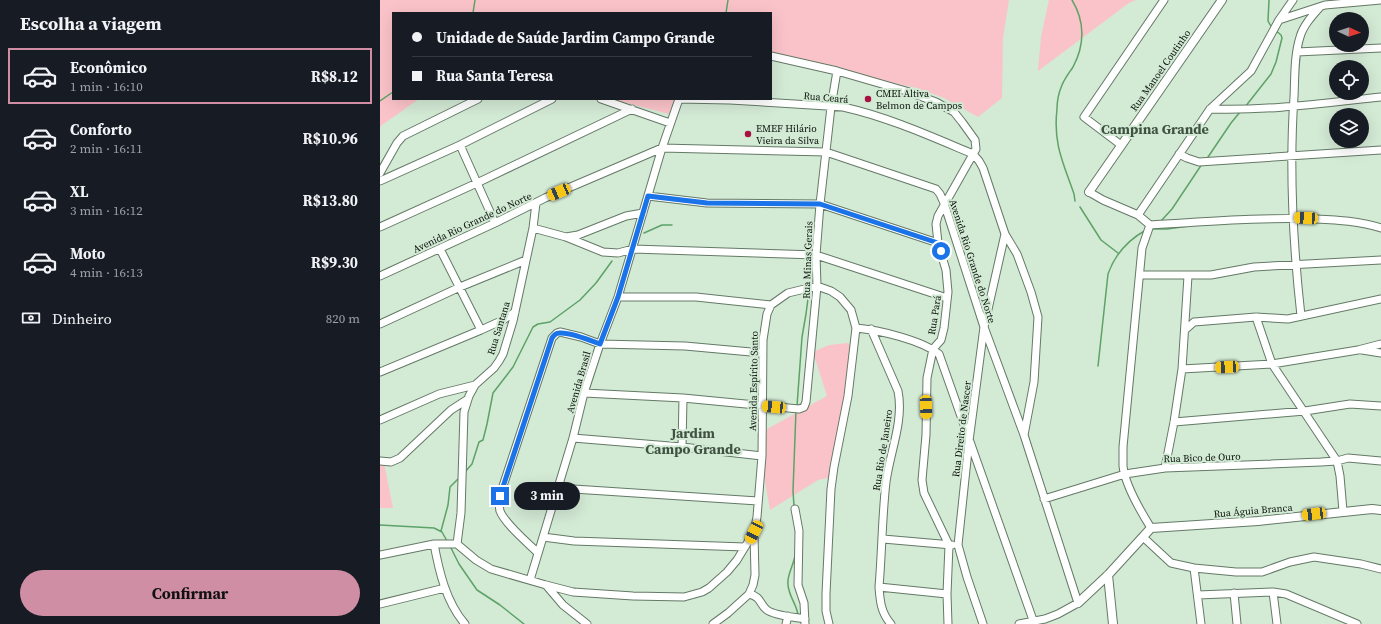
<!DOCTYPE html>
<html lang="pt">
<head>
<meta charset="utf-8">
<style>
	body { margin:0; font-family:"Source Serif 4",serif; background:#20242c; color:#f1f3f6; height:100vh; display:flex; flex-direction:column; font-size:15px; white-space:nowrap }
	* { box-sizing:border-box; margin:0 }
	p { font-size:13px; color:#9ea1a6 }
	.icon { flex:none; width:22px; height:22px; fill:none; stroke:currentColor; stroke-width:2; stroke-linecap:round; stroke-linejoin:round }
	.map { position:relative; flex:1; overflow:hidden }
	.details { display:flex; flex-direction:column; background:#171b24; width:380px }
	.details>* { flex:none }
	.guide { position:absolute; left:12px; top:12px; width:380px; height:88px; border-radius:0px; box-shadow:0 4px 16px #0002; display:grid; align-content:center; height:88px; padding:0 20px; background:#171b24 }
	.needle { width:26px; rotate:93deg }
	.buttons { position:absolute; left:949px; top:12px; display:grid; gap:8px }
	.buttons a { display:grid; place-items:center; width:40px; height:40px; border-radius:50%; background:#171b24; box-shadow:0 4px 16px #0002; font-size:20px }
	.end { position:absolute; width:18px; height:18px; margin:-9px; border:5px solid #1a73e8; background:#fff; box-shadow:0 0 0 2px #fff }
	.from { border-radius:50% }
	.bubble { position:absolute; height:28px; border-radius:14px; background:#171b24; box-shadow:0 4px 16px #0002; font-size:13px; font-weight:700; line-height:28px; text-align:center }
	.car { position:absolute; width:12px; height:24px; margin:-12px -6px; border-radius:5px; box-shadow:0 0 3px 1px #0007; background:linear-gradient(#f5c518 24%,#345 0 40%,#f5c518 0 76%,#345 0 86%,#f5c518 0) }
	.guide b { display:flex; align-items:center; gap:14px; height:38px; font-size:15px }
	.guide b+b { border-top:1px solid #363941 }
	.guide i { width:10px; height:10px; background:#f1f3f6 }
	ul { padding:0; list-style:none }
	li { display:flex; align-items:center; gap:12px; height:56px; margin:0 8px 6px; padding:0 12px; border:2px solid transparent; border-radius:0px }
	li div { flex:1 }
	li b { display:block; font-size:15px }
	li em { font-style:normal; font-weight:700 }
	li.current { border-color:#d08ea5 }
	li>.icon { width:36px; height:36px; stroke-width:1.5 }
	h2 { padding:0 20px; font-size:18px; line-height:48px }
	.pay { display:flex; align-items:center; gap:10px; height:44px; padding:0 20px; font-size:15px }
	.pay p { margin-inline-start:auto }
	.primary-button { display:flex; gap:8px; margin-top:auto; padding:8px 20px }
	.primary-button a { flex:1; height:46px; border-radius:24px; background:#d08ea5; color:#111; font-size:16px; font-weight:700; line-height:46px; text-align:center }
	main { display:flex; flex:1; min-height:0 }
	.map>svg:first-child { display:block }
</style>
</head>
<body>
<main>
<section class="details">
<h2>Escolha a viagem</h2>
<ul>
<li class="current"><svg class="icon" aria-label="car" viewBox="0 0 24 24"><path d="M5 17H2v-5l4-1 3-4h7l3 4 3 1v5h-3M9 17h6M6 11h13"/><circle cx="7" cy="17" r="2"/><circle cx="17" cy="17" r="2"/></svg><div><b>Econômico</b><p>1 min · 16:10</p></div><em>R$8.12</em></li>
<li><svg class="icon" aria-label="car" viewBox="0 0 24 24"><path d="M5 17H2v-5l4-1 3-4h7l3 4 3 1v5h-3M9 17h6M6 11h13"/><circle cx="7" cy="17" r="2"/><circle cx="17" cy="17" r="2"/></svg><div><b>Conforto</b><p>2 min · 16:11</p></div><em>R$10.96</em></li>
<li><svg class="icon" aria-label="car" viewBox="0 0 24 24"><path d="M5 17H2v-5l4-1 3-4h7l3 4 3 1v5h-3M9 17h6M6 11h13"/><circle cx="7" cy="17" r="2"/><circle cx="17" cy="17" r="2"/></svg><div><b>XL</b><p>3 min · 16:12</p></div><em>R$13.80</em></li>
<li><svg class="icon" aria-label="car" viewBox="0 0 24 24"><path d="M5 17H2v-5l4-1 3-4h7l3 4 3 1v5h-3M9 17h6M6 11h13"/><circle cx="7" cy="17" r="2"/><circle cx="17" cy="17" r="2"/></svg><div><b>Moto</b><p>4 min · 16:13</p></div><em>R$9.30</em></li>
</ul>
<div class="pay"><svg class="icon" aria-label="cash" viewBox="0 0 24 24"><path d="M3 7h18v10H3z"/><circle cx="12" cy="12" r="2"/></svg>Dinheiro<p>820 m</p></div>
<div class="primary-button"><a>Confirmar</a></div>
</section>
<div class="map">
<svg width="1001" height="624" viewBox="0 0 1001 624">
	<rect width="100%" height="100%" fill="#d3ead5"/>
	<path fill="#fac3c9" d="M0,0h629l-6,38 -1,60 -24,19 -34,-19 -27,-10 -146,-31v-44h-378v86h26l-37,26 -2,2z
		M669,0h87l-7,3 -91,68 3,-34z
		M231,99h64l-6,15z
		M468,343l4,4 -20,130 -14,3 -48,30 -7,-40 4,-41 60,-33 -14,-44 16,-7z
		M0,462l4,1 9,45h-13z"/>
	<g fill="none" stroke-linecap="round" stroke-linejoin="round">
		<path stroke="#5da267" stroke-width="1.5" d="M692,0c13,21 13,45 1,67 -4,6 -8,11 -11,18 -3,7 -5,16 -5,24 -4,35 6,53 17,85l1,7
			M889,0l-1,21 4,7
			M93,13l2,-13
			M346,13l2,-13
			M0,101l13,-9
			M865,107l26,-33 5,-12 6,-24 -1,-3 -6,-5
			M826,160l25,-37 9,-11
			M700,207l21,33 17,13
			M781,221l11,-12 30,-45
			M771,229h16l22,-3
			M264,233l18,-8h10
			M718,366l10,-92c7,-20 20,-34 38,-44
			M417,406l5,-69 4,-23 3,-23
			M84,473l8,-9 7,-22 4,-2 4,-16 6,-31 20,-26 20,-40 5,-3 12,-2 30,-22 16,-17 16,-22
			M414,506l-1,-15 3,-81
			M0,525l54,3 8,4 5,9
			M61,531l7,-26 2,-18 9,-9
			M70,546l9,18 18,26 23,15 24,19
			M415,556c-2,11 -10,22 -6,34 2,9 8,16 9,25"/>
		<defs>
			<path id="minor" d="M899,20l46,-15 56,-5
				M917,52l84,-4
				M391,56l66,15 69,20 30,11 18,10 8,10 13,18 1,9 -38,67 -2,8 2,19 8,27 2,22 -4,36 -3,12 -8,9 -6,29 -1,57 -4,45 2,13 25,52 -2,49 1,30
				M221,99l69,24
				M299,99l51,1 113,7c45,10 87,29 130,47l6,7 4,7 22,66 12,20 14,38 7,25 -4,65 -10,53
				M830,109c57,2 114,-6 171,-12
				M80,145l35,78
				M741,145l-37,-28 80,-117
				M799,154l8,4 12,4 182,-12
				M0,173l17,-30 6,-7 75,-37
				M0,181l80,-36 92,-46
				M709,192l14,8 35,15 12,10c55,-3 110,-8 165,-6 22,1 45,2 66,9
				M268,196l59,7 113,1 118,39
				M758,215l72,-106 41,-38 28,-51 14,-20
				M770,225l-8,23 -19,199c0,7 0,13 0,19 2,19 18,46 28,62
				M0,227l97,-44 155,-74
				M153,228l33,9 37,15 15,1 15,-4 183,6 131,43
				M186,237l12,-2 48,-19 17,-3
				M60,249l41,81
				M760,275h71l43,-8 127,-7
				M0,276l115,-53 50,-25 117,-50 164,4 110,37 4,5 4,9 40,124 40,108 54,168 -20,11 -13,5 -26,5
				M238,297h78l75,8
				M921,316c-8,-72 -12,-146 -7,-219 1,-20 0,-41 6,-60 3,-11 12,-21 20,-30
				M876,317l16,47 65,97 3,15 3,35
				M0,324l80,-37 66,-27
				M476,328c23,2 65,12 83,26l94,266
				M491,329l27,62c6,30 -8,61 -12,91 -4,35 -4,70 -7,105 1,14 2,26 12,37
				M805,330l9,-8 62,-5 32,2 93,-20
				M982,350l19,3
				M802,369l90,-5 86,-14 23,-6
				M0,372l101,-42 22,-10 12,-8
				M204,393l99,5 116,11 5,-2 2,-5 11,-116 -1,-31 4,-51 11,-97 6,-36
				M0,420l59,-26 36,-9
				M794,422l131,-11 45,-7 31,2
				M193,438l109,9 80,9
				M302,447l1,-49
				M0,461l11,1 9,-4 51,-48 17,-11
				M785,468l9,-46 8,-53 6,-93
				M178,488l200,13
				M664,499l81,-25 40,-6 156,-6 16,-1 11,-3 33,3
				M415,509l4,22 -1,54 6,18 1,21
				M163,537l31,4 171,6
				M763,537l28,26 23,5 42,4h26l28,-10 24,-5 47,7 20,5
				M503,539l69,6
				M54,544c5,27 12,58 31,80
				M77,544l19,16 15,9 55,16 27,7 60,4 51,1 18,-5 7,-4 18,-16 10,-12 17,-28 3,-15 5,-61 1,-116 4,-26 4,-9 17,-12 29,-7 14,5 9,6 11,13 5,18 -8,68 -14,71 -3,22 -5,105v17l3,13
				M77,544l4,-31 3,-101 5,-16 6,-11 19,-17 5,-7 4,-7 10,-33 20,-93 3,-25
				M158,553c-10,-10 -33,-29 -38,-42 -1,-5 -1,-10 0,-16l52,-157 5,-5 3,-1 21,5 19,7 85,2 77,7
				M0,555l54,-11h23
				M814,568l7,56
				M150,580l43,-142 11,-45 16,-49 18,-47 44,-149 17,-49
				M166,585l17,20 24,19
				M499,587l68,7
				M893,592l4,32
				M854,593l3,31
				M369,594c13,3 10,10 18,16 8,6 28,7 38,9
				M818,595l75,-3 13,2 71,30
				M0,604l65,-16
				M333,624l15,-11 21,-19 4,-9 2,-10 -1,-41
				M406,624l2,-8
				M603,624l-16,-47 -9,-32 11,-104 15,-114 21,-93"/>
			<path id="tertiary" d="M709,192l133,-192
				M728,575l5,49
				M698,603l30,-28 43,-47 107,-7 114,-12 9,1"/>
		</defs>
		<use href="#minor" stroke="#647966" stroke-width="9"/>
		<use href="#tertiary" stroke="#647966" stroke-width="10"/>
		<use href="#minor" stroke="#fff" stroke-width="7"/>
		<use href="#tertiary" stroke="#fff" stroke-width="8"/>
	</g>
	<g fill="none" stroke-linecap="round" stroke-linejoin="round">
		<path stroke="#1a73e8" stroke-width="5" d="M120,496l52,-158c2,-3 4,-5 7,-5 10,-1 31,7 41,11l18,-47 30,-101 59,7 113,1 118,39 3,8"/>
	</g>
	<g fill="#a81242" stroke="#d3ead5" stroke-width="1.5">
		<circle cx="488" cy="99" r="4"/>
		<circle cx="368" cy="134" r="4"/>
	</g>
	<g text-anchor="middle" stroke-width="4" stroke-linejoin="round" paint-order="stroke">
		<g font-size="10" fill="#09110a" stroke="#d3ead5">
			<text transform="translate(780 70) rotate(-55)" y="4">Rua Manoel Coutinho</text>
			<text transform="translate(446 97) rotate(5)" y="4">Rua Ceará</text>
			<text transform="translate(92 222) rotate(-25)" y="4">Avenida Rio Grande do Norte</text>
			<text transform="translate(427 260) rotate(-88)" y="4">Rua Minas Gerais</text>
			<text transform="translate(593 261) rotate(72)" y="4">Avenida Rio Grande do Norte</text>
			<text transform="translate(554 315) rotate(-81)" y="4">Rua Pará</text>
			<text transform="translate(118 328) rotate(-73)" y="4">Rua Santana</text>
			<text transform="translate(373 381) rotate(-89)" y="4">Avenida Espírito Santo</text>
			<text transform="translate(198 382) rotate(-74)" y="4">Avenida Brasil</text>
			<text transform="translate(581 429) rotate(-83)" y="4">Rua Direito de Nascer</text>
			<text transform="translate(502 450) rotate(-81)" y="4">Rua Rio de Janeiro</text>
			<text transform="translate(822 457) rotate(-2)" y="4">Rua Bico de Ouro</text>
			<text transform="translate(873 510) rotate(-5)" y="4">Rua Águia Branca</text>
		</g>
		<g font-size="10" fill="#09110a" stroke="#d3ead5" text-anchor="start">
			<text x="496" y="97">CMEI Altiva<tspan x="496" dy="12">Belmon de Campos</tspan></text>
			<text x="376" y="132">EMEF Hilário<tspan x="376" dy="12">Vieira da Silva</tspan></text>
		</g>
		<g font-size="14" font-weight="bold" fill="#3f5241" stroke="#d3ead5">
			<text x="775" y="134">Campina Grande</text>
			<text x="313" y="438">Jardim<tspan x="313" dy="16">Campo Grande</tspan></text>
		</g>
	</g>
</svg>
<div class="buttons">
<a><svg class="needle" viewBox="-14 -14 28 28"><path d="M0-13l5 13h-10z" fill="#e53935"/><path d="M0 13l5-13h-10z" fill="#9ea1a6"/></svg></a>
<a><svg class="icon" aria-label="locate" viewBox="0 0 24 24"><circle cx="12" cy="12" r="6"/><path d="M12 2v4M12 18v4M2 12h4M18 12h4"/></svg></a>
<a><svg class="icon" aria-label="layers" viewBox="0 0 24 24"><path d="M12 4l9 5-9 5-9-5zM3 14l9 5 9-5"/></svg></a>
</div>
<i class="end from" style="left:561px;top:251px"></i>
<i class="end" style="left:120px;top:496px"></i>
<div class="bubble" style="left:134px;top:482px;width:66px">3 min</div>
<i class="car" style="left:179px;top:192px;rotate:247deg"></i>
<i class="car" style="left:926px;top:218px;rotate:273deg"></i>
<i class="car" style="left:847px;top:367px;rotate:267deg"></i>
<i class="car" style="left:394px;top:407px;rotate:275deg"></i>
<i class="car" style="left:546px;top:407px;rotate:178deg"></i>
<i class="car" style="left:934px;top:514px;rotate:263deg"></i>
<i class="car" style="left:374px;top:532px;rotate:207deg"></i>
<div class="guide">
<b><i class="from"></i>Unidade de Saúde Jardim Campo Grande</b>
<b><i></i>Rua Santa Teresa</b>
</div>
</div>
</main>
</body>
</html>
